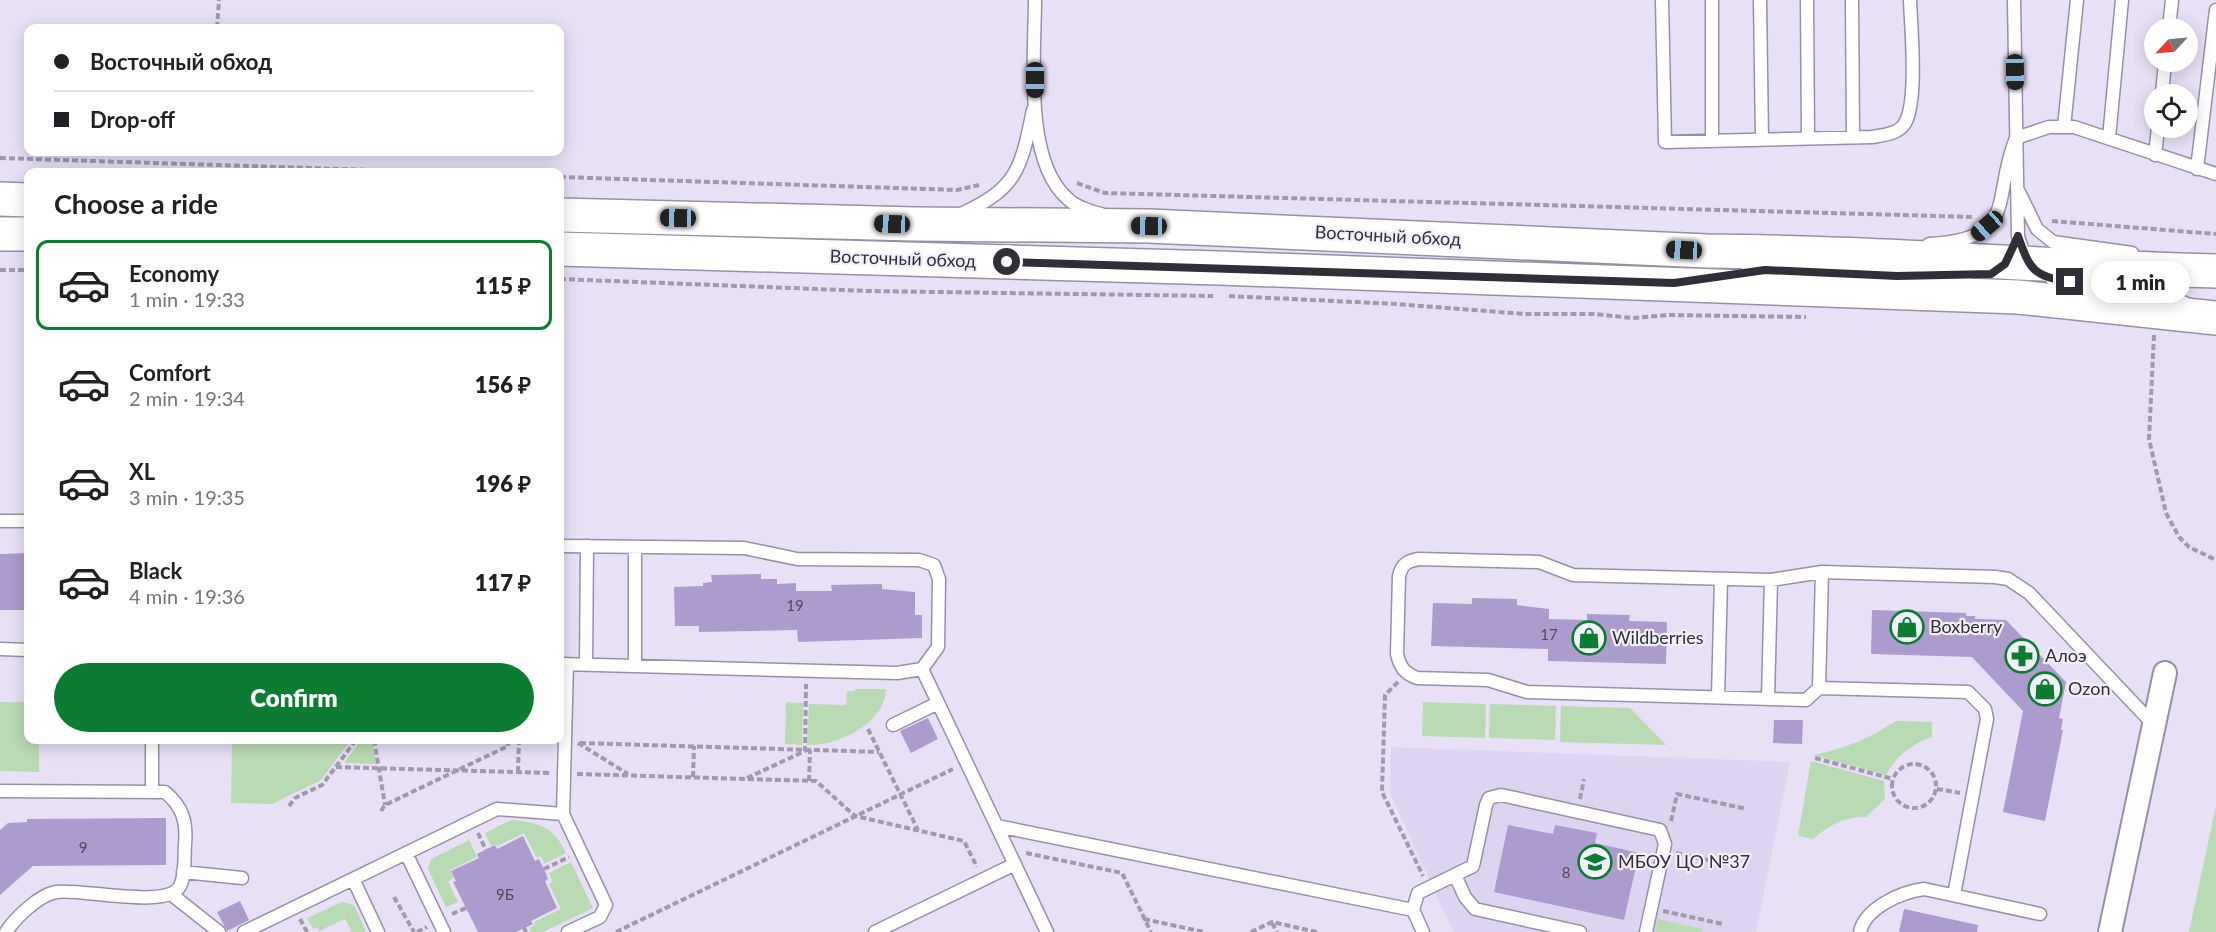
<!DOCTYPE html>
<html lang="en">
<head>
<meta charset="utf-8">
<style>
	body { margin:0; font-family:Lato,sans-serif; background:#f2f2f2; color:#202124; height:100vh; display:flex; flex-direction:column; font-size:22px; white-space:nowrap }
	* { box-sizing:border-box; margin:0 }
	p { font-size:20px; color:#757577 }
	.icon { flex:none; width:33px; height:33px; fill:none; stroke:currentColor; stroke-width:2; stroke-linecap:round; stroke-linejoin:round }
	.map { position:relative; flex:1; overflow:hidden }
	.sheet { position:absolute; left:24px; top:168px; width:540px; height:576px; display:flex; flex-direction:column; background:#fff; border-radius:12px; box-shadow:0 3px 15px #0003 }
	.sheet>* { flex:none }
	.banner { position:absolute; left:24px; top:24px; width:540px; height:132px; border-radius:12px; box-shadow:0 3px 15px #0003; display:grid; align-content:center; height:132px; padding:0 30px; background:#fff }
	.needle { width:39px; rotate:244deg }
	.fabs { position:absolute; left:2144px; top:18px; display:grid; gap:12px }
	.fabs a { display:grid; place-items:center; width:54px; height:54px; border-radius:50%; background:#fff; box-shadow:0 3px 15px #0003; font-size:30px }
	.end { position:absolute; width:27px; height:27px; margin:-14px; border:8px solid #312e37; background:#fff; box-shadow:0 0 0 3px #fff }
	.from { border-radius:50% }
	.bubble { position:absolute; height:42px; border-radius:21px; background:#fff; box-shadow:0 3px 15px #0003; font-size:20px; font-weight:800; line-height:42px; text-align:center }
	.car { position:absolute; width:18px; height:36px; margin:-18px -9px; border-radius:8px; box-shadow:0 0 4px 2px #0007; background:linear-gradient(#222 24%,#8ab4d8 0 40%,#222 0 76%,#8ab4d8 0 86%,#222 0) }
	.banner b { display:flex; align-items:center; gap:21px; height:57px; font-size:22px }
	.banner b+b { border-top:2px solid #e0e0e0 }
	.banner i { width:15px; height:15px; background:#202124 }
	ul { padding:0; list-style:none }
	li { display:flex; align-items:center; gap:18px; height:90px; margin:0 12px 9px; padding:0 18px; border:3px solid transparent; border-radius:12px }
	li div { flex:1 }
	li b { display:block; font-size:22px }
	li em { font-style:normal; font-weight:800 }
	li.on { border-color:#0b7c32 }
	li>.icon { width:54px; height:54px; stroke-width:1.5 }
	h2 { padding:0 30px; font-size:27px; line-height:72px }
	.primary-button { display:flex; gap:12px; margin-top:auto; padding:12px 30px }
	.primary-button a { flex:1; height:69px; border-radius:36px; background:#0b7c32; color:#fff; font-size:24px; font-weight:800; line-height:69px; text-align:center }
	.map>svg:first-child { display:block }
</style>
</head>
<body>
<div class="map">
<svg width="2216" height="932" viewBox="0 0 2216 932">
	<rect width="100%" height="100%" fill="#e8e0f7"/>
	<path fill="#ddd4f1" d="M1391,747l399,15 -34,170h-303l-63,-139z"/>
	<path fill="#b9dbb3" d="M855,689h31c-1,35 -48,57 -79,56l2,-41 37,1 1,-14h8z
		M0,702h28v38h11v32l-39,-1z
		M786,702l17,1 -1,42 -17,-1z
		M1423,702l63,2 -1,34 -63,-2z
		M1490,704l66,2 -1,34 -66,-2z
		M1561,706l69,2 36,37 -106,-3z
		M1896,721l36,1v15c-20,7 -35,18 -46,38l-73,-20c32,-6 56,-17 83,-34z
		M232,740h119l-30,40 -49,24 -41,-1z
		M361,740h11l4,24 -32,-1z
		M1811,761l73,20 1,18 -19,18c-22,0 -37,8 -53,22l-15,-3z
		M2216,806v126h-27z
		M511,820c28,3 43,6 55,33l-22,11 -3,-8 -4,2 -13,-25 -27,13 -2,-2 -4,2 -6,-13z
		M469,840l8,17 -27,13 4,8 -6,3 10,21 -12,5 -18,-38 3,-10z
		M571,862l22,46 -50,24h-12l-2,-4 6,-3 -1,-3 27,-13 -12,-25 4,-2 -4,-9z
		M342,902l12,3 12,27h-14l-7,-13 -26,12 -2,-4 -4,2 -6,-11z
		M1658,919l44,10v3h-47z"/>
	<path fill="#ac9bcd" d="M28,553v57h-28v-56z
		M761,574v5h16v5l19,-1v8h36l-1,-6 51,-1v5l33,3v23h7v23l-124,4 -1,-12 -98,2v-6h-24l-1,-39 29,-1v-3l9,-1 -1,-7z
		M1472,598l45,1v6l32,4v10l38,1v-6l43,1 -1,6 38,1 -1,42 -118,-3v-12l-117,-3 2,-43 39,1z
		M1872,610l94,3v3h9v3l31,1 60,62 -7,36 4,1 -2,11h2l-18,91 -42,-9 20,-101 -51,-54 -101,-3z
		M928,718l10,21 -27,14 -11,-22z
		M1774,720h29l-1,24 -29,-1z
		M166,818v47l-133,1 -33,29v-65l8,-7 19,-1v-3z
		M1508,825l45,9 2,-9 42,8 -2,10 44,10 -15,67 -130,-28z
		M523,836l12,25 4,-2 5,10 4,10 -3,2 12,27 -26,13 2,3 -17,8h-38l-25,-50 3,-1 -5,-10 28,-13 -2,-4 18,-9 2,4z
		M240,901l9,19 -22,11 -10,-19z
		M1904,909l74,16 -1,7h-78z"/>
	<g fill="none" stroke-linecap="round" stroke-linejoin="round">
		<defs>
			<path id="lane" d="M1035,0c0,54 -12,161 33,199 7,7 23,13 33,15
				M1662,0l3,142 207,-5c11,-2 27,-3 33,-14 13,-22 6,-96 5,-123
				M1712,0v140
				M1760,0l2,139
				M1807,0l1,138
				M1852,0l1,137
				M2014,0l4,236 8,25
				M2169,28l3,-28
				M2162,94l3,-32
				M2064,127l13,-127
				M2109,138l13,-138
				M2155,155l3,-27
				M2197,169l19,-159
				M2019,192l18,37 16,13 79,11
				M961,214c57,-26 60,-46 72,-104
				M1929,244c91,-5 62,-45 87,-106l33,-11h25l142,47
				M1746,273l19,-3 201,6
				M2052,279l116,17 17,7
				M0,521h28
				M560,546l184,2 53,11 122,1 15,5 5,14 -1,68 -16,22 125,263
				M1822,572l-3,116 -13,12 -279,-8 -39,-12 -71,-2c-13,-5 -17,-11 -20,-24l2,-78c3,-12 8,-15 20,-17l120,3 34,13 198,5 51,-8 173,5 13,2 21,14 125,132
				M0,649l28,1
				M560,664l337,9 25,-4
				M567,664l-4,150 43,91 -6,12 -32,15
				M586,665l1,-119
				M635,666v-119
				M1819,688l149,4 17,17 2,10 -33,176
				M1718,697l3,-118
				M1768,699l3,-119
				M893,725l45,-22
				M152,740v50
				M0,791l165,1c18,15 22,30 20,53 -1,12 1,29 -5,41 -12,24 -99,2 -124,6 -17,3 -41,26 -50,40
				M997,826l416,84 10,22
				M406,853l38,79
				M183,872l59,6
				M1455,875l10,22 10,12 105,23
				M353,879l25,53
				M171,894l48,38
				M1413,910l5,-17 55,-27 13,-61 3,-7 12,-3 159,35 5,14 -19,88
				M244,932l253,-123 66,5
				M875,932l140,-68
				M1860,932c5,-24 41,-40 64,-43l116,25"/>
			<path id="street" d="M2110,932l55,-259"/>
			<path id="primary" d="M0,199l28,1
				M560,215l355,9 234,2 558,25c170,1 339,16 509,20
				M0,234h28
				M560,249l659,19 799,29 198,21"/>
		</defs>
		<use href="#lane" stroke="#9790a5" stroke-width="15"/>
		<use href="#street" stroke="#9790a5" stroke-width="26"/>
		<use href="#primary" stroke="#9790a5" stroke-width="36"/>
		<path stroke="#a09aac" stroke-width="4" stroke-dasharray="6 3" stroke-linecap="butt" d="M217,28l2,-28
			M0,158l434,14
			M560,177l397,13 22,-5
			M1077,183l28,10 868,24
			M2052,221l164,13
			M0,270h28
			M560,279l308,12 345,5
			M1229,296l167,8 129,10h69l38,4 36,-3 138,2
			M2154,335l-5,104 17,74 13,24 10,10 27,13
			M1398,682l-13,13 -3,97 41,84
			M868,729l50,101
			M374,740l11,65
			M463,740l88,2
			M578,743l50,31
			M580,743l299,9
			M1815,758l78,21
			M1892 786a22 22 0 1 1 44 0a22 22 0 1 1-44 0Z
			M336,767l215,6
			M518,772l1,-31
			M577,774l239,7 39,35 109,25 13,26
			M693,777l1,-31
			M747,778l58,-27 1,-67
			M809,781l1,-31
			M1937,789l23,4
			M1580,799l4,-20
			M289,806l6,-8 27,-13 34,-45
			M381,811l4,-6 123,-59v-5
			M1671,821l6,-27 70,15
			M478,833l8,17
			M1026,853l96,20 29,59
			M1676,853l59,13
			M544,869l25,-12
			M394,897l20,35
			M1663,911l60,13
			M452,914l14,-6
			M300,919l7,13
			M1144,919l60,13
			M1272,923l5,9
			M524,928l2,4
			M417,932l10,-5
			M616,932l337,-163
			M1251,932l21,-10 45,10"/>
		<use href="#lane" stroke="#fff" stroke-width="12"/>
		<use href="#street" stroke="#fff" stroke-width="22"/>
		<use href="#primary" stroke="#fff" stroke-width="33"/>
	</g>
	<g fill="none" stroke-linecap="round" stroke-linejoin="round">
		<path stroke="#312e37" stroke-width="8" d="M1007,262l667,21 91,-13 132,6 94,-2 14,-10 13,-28c12,34 15,40 52,46"/>
	</g>
	<defs>
		<symbol id="shop-ring" viewBox="-11 -11 22 22"><circle r="9.5" fill="#f4effd" stroke="#0b7c32" stroke-width="1.5"/><path d="M-5-2.5h2.3a2.7 3.5 0 0 1 5.4 0H5L5.5 6h-11ZM-1.5-2.5h3a1.5 2.3 0 0 0-3 0Z" fill="#0b7c32"/></symbol>
		<symbol id="pharmacy-ring" viewBox="-11 -11 22 22"><circle r="9.5" fill="#f4effd" stroke="#0b7c32" stroke-width="1.5"/><path d="M-2-6h4v4h4v4h-4v4h-4v-4h-4v-4h4Z" fill="#0b7c32"/></symbol>
		<symbol id="school-ring" viewBox="-11 -11 22 22"><circle r="9.5" fill="#f4effd" stroke="#0b7c32" stroke-width="1.5"/><path d="M0-5L7-2L0 1L-7-2ZM-4 1L0 2.5L4 1V4Q0 6-4 4Z" fill="#0b7c32"/></symbol>
	</defs>
	<g fill-rule="evenodd">
		<use href="#shop-ring" x="1888" y="608" width="38" height="38"/>
		<use href="#shop-ring" x="1570" y="619" width="38" height="38"/>
		<use href="#pharmacy-ring" x="2003" y="637" width="38" height="38"/>
		<use href="#shop-ring" x="2026" y="670" width="38" height="38"/>
		<use href="#school-ring" x="1576" y="843" width="38" height="38"/>
	</g>
	<g text-anchor="middle" stroke-width="4.5" stroke-linejoin="round" paint-order="stroke">
		<g font-size="15" fill="#50495c">
			<text x="795" y="611">19</text>
			<text x="1549" y="640">17</text>
			<text x="83" y="853">9</text>
			<text x="1566" y="878">8</text>
			<text x="505" y="900">9Б</text>
		</g>
		<g font-size="18" fill="#312e37" stroke="#f4effd">
			<text transform="translate(1388 236) rotate(3)" y="6">Восточный обход</text>
			<text transform="translate(903 259) rotate(2)" y="6">Восточный обход</text>
		</g>
		<g font-size="18" fill="#312e37" stroke="#f4effd" text-anchor="start">
			<text x="1930" y="633">Boxberry</text>
			<text x="1612" y="644">Wildberries</text>
			<text x="2045" y="662">Алоэ</text>
			<text x="2068" y="695">Ozon</text>
			<text x="1618" y="868">МБОУ ЦО №37</text>
		</g>
	</g>
</svg>
<div class="fabs">
<a><svg class="needle" viewBox="-14 -14 28 28"><path d="M0-13l5 13h-10z" fill="#e53935"/><path d="M0 13l5-13h-10z" fill="#757577"/></svg></a>
<a><svg class="icon" aria-label="locate" viewBox="0 0 24 24"><circle cx="12" cy="12" r="6"/><path d="M12 2v4M12 18v4M2 12h4M18 12h4"/></svg></a>
</div>
<i class="end from" style="left:1007px;top:262px"></i>
<i class="end" style="left:2070px;top:282px"></i>
<div class="bubble" style="left:2091px;top:261px;width:99px">1 min</div>
<i class="car" style="left:2015px;top:72px;rotate:179deg"></i>
<i class="car" style="left:1035px;top:80px;rotate:180deg"></i>
<i class="car" style="left:678px;top:218px;rotate:271deg"></i>
<i class="car" style="left:892px;top:224px;rotate:272deg"></i>
<i class="car" style="left:1149px;top:226px;rotate:271deg"></i>
<i class="car" style="left:1987px;top:226px;rotate:229deg"></i>
<i class="car" style="left:1684px;top:250px;rotate:273deg"></i>
<div class="banner">
<b><i class="from"></i>Восточный обход</b>
<b><i></i>Drop-off</b>
</div>
<section class="sheet">
<h2>Choose a ride</h2>
<ul>
<li class="on"><svg class="icon" aria-label="car" viewBox="0 0 24 24"><path d="M5 17H2v-5l4-1 3-4h7l3 4 3 1v5h-3M9 17h6M6 11h13"/><circle cx="7" cy="17" r="2"/><circle cx="17" cy="17" r="2"/></svg><div><b>Economy</b><p>1 min · 19:33</p></div><em>115 ₽</em></li>
<li><svg class="icon" aria-label="car" viewBox="0 0 24 24"><path d="M5 17H2v-5l4-1 3-4h7l3 4 3 1v5h-3M9 17h6M6 11h13"/><circle cx="7" cy="17" r="2"/><circle cx="17" cy="17" r="2"/></svg><div><b>Comfort</b><p>2 min · 19:34</p></div><em>156 ₽</em></li>
<li><svg class="icon" aria-label="car" viewBox="0 0 24 24"><path d="M5 17H2v-5l4-1 3-4h7l3 4 3 1v5h-3M9 17h6M6 11h13"/><circle cx="7" cy="17" r="2"/><circle cx="17" cy="17" r="2"/></svg><div><b>XL</b><p>3 min · 19:35</p></div><em>196 ₽</em></li>
<li><svg class="icon" aria-label="car" viewBox="0 0 24 24"><path d="M5 17H2v-5l4-1 3-4h7l3 4 3 1v5h-3M9 17h6M6 11h13"/><circle cx="7" cy="17" r="2"/><circle cx="17" cy="17" r="2"/></svg><div><b>Black</b><p>4 min · 19:36</p></div><em>117 ₽</em></li>
</ul>
<div class="primary-button"><a>Confirm</a></div>
</section>
</div>
</body>
</html>
